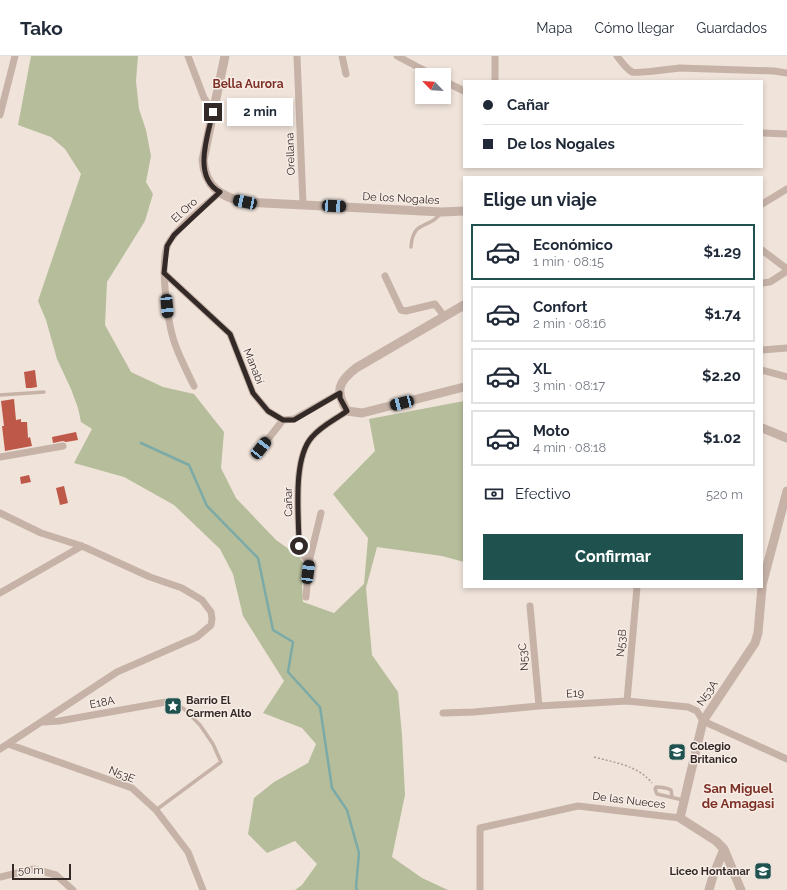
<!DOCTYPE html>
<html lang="es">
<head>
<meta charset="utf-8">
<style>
	body { margin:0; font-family:Raleway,sans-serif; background:#f6f6f7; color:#1f2937; height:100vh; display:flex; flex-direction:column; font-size:15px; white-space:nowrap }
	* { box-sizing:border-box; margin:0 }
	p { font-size:13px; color:#747a83 }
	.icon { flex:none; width:22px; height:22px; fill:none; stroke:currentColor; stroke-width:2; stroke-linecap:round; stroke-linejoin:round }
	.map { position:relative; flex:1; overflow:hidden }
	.details { position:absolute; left:463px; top:120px; width:300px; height:412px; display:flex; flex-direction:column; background:#fff; border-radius:0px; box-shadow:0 2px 6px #0003 }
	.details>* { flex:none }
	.top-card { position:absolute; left:463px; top:24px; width:300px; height:88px; border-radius:0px; box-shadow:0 2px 6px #0003; display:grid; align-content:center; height:88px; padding:0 20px; background:#fff }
	.needle { width:26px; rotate:295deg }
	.tools { position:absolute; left:415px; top:12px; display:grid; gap:8px }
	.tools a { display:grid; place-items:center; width:36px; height:36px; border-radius:0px; background:#fff; box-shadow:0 2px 6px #0003; font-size:20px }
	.scale { position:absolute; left:12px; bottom:10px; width:59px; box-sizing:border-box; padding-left:4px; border:2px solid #332927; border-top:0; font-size:11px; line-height:14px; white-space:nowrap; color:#332927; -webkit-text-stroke:3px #f8ede6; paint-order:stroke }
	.end { position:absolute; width:18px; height:18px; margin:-9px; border:5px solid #332927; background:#fff; box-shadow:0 0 0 2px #fff }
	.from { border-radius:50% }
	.bubble { position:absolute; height:28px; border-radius:0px; background:#fff; box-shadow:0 2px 6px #0003; font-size:13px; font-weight:700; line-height:28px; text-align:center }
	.car { position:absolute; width:12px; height:24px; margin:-12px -6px; border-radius:5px; box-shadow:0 0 3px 1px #0007; background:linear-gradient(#222 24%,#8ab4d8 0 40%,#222 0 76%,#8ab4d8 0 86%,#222 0) }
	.top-card b { display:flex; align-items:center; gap:14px; height:38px; font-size:15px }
	.top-card b+b { border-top:1px solid #e0e1e3 }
	.top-card i { width:10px; height:10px; background:#1f2937 }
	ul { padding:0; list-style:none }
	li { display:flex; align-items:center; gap:12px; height:56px; margin:0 8px 6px; padding:0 12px; border:2px solid #e0e1e3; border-radius:0px }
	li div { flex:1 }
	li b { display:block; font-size:15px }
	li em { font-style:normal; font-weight:700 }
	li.current { border-color:#1f524f }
	li>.icon { width:36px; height:36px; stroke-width:1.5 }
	h2 { padding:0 20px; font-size:18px; line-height:48px }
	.pay { display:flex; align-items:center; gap:10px; height:44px; padding:0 20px; font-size:15px }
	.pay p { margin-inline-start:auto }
	.button { display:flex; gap:8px; margin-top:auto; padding:8px 20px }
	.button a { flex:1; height:46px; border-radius:0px; background:#1f524f; color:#fff; font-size:16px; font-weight:700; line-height:46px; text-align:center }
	header { display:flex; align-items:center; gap:24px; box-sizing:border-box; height:56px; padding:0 20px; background:#fff; border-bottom:1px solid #e0e1e3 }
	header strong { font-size:19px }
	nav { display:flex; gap:22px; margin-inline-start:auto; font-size:14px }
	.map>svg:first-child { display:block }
</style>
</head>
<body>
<header>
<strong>Tako</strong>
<nav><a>Mapa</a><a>Cómo llegar</a><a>Guardados</a></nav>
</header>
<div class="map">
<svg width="787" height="834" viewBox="0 0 787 834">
	<rect width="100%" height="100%" fill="#efe3da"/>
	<path fill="#b6bd9b" d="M31,0h107l-2,25 3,28 7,21 5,26 -5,26 7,12 -8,27 -38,61 -2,43 26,47 32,15 31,7 30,38 -3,36 15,30 40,42 24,17 6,12 -4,14 1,19 31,11 30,-29 4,-46 -35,-44 42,-43 -6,-32 95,-18v161l-22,-6 -65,-9 -11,41 6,67 26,37 4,43 3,60 -13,62 30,21 26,12h-153l7,-5 15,-21 -22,-23 -28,12 -19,-19 6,-36 20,-16 34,-19 8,-19 -14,-16 -39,-15 21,-32 -41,-65 -10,-42 -13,-25 -46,-44 -50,-28 -50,-14 18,-34 -11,-7 -3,-14 -7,-19 -14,-30 -11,-39 -8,-19 43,-127 -16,-25 -14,-12 -33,-12z"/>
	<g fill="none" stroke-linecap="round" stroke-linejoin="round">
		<path stroke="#7baaa7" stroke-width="2.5" d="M141,387l48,22 18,41 51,52 15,72 20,12 -5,30 32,35 12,81 15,22 12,43 -3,34 1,3"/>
	</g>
	<path fill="#be5949" d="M35,314l2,17 -6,1h-5l-2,-16z
		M14,343l2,21 5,-1v3h6l1,16 2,-1 2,9 -27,5 -3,-25h2l-3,-25z
		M76,376l2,8 -12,2 -3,-1 -10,2 -1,-6z
		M29,419l2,7 -10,2 -1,-7z
		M64,430l4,17 -8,2 -4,-17z"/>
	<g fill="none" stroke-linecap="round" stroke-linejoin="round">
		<path stroke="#b29c91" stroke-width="1.5" stroke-dasharray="2 2" stroke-linecap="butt" d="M594,701c22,6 43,8 58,26"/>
		<path stroke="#c6b2a7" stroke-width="3.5" d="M411,191c2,-28 18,-17 30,-34
			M0,339l44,-3
			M672,741l-1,-7c-4,-2 -10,-3 -15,-3l-1,2 2,5 26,6
			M156,754l65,-48 -8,-18 -13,-19 -16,-16 -9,-6 -9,-1"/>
		<path stroke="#c6b2a7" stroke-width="7" d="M188,0l16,42 9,14
			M297,0l6,148
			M342,0l4,18
			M397,0l36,19
			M495,0v25
			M617,0c4,5 9,13 15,16 4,2 38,-3 47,-4l95,3 13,2
			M444,25l20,10
			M0,59l15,-59
			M762,77l25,1
			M762,148l25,-15
			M762,194l25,19
			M164,217l66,61 23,59 15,18 15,9 11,-1 46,-26
			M385,220l16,34 5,1 29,-7 9,12
			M762,227l8,-1 17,-11
			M762,294l25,-2
			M762,314l25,7
			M194,330c-7,-14 -14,-28 -19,-42 -7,-19 -16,-82 -7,-100 8,-16 38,-39 52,-52
			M261,392l22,-28
			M0,401l63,-11
			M0,457l41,20 41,13 68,31 32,11 20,12 9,12 1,7 -1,6 -14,12 -80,35 -117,77
			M309,506l-6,-7 -4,-9c0,-29 -7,-87 13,-109 9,-11 24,-18 35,-26
			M0,537l82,-47
			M306,541l3,-35 12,-49
			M530,550l9,100
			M627,645l10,-114
			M443,657l31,-1 65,-6 88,-5 61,6 9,4 6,10 84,38
			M44,666l15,-1 107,-19
			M8,688l124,44 24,22 32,42 15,38
			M0,821l34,-8 22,6 17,15
			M480,834v-62l98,-22 102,12"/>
		<path stroke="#c6b2a7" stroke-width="9" d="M225,0l-22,104c2,26 17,37 42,42l197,10 22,-1
			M464,249l-108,63c-18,14 -21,23 -9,43l15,2 102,-26
			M762,372l25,10
			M762,529l25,-94
			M709,834l4,-14 11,-27
			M741,834l-17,-41 -8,-8 -36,-23 23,-97 52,-78 3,-10 4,-46"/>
	</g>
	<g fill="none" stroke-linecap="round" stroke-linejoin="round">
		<path stroke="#332927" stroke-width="5" d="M213,56c-5,23 -21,65 7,80l-46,43 -7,11 -3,27 66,61 23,59 15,18 15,9h11l46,-27v5l7,13c-11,8 -26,15 -35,26 -20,22 -13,80 -13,109"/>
	</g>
	<defs>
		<symbol id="sight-square" viewBox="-11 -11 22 22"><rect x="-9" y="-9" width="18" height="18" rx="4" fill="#1f524f" stroke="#f8ede6"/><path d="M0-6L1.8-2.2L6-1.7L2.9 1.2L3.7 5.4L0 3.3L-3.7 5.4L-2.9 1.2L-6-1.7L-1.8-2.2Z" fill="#fff"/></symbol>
		<symbol id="school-square" viewBox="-11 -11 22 22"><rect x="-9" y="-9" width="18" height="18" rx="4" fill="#1f524f" stroke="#f8ede6"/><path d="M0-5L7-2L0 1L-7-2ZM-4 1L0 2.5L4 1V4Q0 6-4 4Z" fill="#fff"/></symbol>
	</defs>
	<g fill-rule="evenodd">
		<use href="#sight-square" x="163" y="640" width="20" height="20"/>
		<use href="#school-square" x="667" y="686" width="20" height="20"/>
		<use href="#school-square" x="753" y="805" width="20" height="20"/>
	</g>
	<g text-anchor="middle" stroke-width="3" stroke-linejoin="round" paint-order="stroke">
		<g font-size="11" fill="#332927" stroke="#f8ede6">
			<text transform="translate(290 98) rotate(-92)" y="4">Orellana</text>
			<text transform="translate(401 142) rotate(3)" y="4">De los Nogales</text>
			<text transform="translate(184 154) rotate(-43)" y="4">El Oro</text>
			<text transform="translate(254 310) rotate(68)" y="4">Manabí</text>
			<text transform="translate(288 446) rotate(-91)" y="4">Cañar</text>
			<text transform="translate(621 587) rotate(-85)" y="4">N53B</text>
			<text transform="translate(523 601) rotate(-95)" y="4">N53C</text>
			<text transform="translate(575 637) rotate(-3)" y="4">E19</text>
			<text transform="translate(707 637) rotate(-56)" y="4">N53A</text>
			<text transform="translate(102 646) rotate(-10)" y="4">E18A</text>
			<text transform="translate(122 718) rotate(22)" y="4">N53E</text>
			<text transform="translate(629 744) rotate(7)" y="4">De las Nueces</text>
		</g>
		<g font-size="11" font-weight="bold" fill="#332927" stroke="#f8ede6" text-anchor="start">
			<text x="186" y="648">Barrio El<tspan x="186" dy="13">Carmen Alto</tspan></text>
			<text x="690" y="694">Colegio<tspan x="690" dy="13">Britanico</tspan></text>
			<text x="750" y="819" text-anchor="end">Liceo Hontanar</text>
		</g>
		<g font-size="12" font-weight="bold" fill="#7d3025" stroke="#f8ede6">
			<text x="248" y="32">Bella Aurora</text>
		</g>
		<g font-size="13" font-weight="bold" fill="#7d3025" stroke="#f8ede6">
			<text x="738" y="737">San Miguel<tspan x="738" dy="15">de Amagasi</tspan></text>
		</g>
	</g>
</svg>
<div class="tools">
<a><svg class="needle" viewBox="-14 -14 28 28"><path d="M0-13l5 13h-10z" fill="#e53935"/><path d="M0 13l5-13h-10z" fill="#747a83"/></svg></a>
</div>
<div class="scale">50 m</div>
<i class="end from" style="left:299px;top:490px"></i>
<i class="end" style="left:213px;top:56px"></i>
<div class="bubble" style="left:227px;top:42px;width:66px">2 min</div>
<i class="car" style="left:245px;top:146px;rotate:282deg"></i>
<i class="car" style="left:334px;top:150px;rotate:93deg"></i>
<i class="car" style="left:167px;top:250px;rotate:175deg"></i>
<i class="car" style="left:402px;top:347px;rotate:255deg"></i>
<i class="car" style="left:261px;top:392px;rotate:38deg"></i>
<i class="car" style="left:308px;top:516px;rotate:7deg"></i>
<div class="top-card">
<b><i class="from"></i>Cañar</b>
<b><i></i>De los Nogales</b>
</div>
<section class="details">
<h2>Elige un viaje</h2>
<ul>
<li class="current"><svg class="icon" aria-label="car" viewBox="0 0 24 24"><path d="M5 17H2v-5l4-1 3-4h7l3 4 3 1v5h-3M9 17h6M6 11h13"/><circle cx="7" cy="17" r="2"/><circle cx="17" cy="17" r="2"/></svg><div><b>Económico</b><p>1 min · 08:15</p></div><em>$1.29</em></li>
<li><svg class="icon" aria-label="car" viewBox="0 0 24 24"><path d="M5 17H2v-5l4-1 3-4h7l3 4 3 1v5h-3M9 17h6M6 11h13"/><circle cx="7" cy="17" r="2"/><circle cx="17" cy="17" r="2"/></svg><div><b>Confort</b><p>2 min · 08:16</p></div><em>$1.74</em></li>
<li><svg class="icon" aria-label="car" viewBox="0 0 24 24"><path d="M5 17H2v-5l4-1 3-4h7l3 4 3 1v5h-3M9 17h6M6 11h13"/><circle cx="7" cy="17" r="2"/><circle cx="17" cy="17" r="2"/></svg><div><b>XL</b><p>3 min · 08:17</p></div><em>$2.20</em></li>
<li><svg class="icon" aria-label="car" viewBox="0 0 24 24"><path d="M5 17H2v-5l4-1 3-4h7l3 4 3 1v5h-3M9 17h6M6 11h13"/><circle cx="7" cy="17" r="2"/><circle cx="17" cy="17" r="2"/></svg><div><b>Moto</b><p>4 min · 08:18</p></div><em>$1.02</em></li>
</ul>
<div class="pay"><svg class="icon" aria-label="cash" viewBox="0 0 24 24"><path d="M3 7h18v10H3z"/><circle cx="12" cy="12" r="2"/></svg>Efectivo<p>520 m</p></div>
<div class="button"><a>Confirmar</a></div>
</section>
</div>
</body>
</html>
